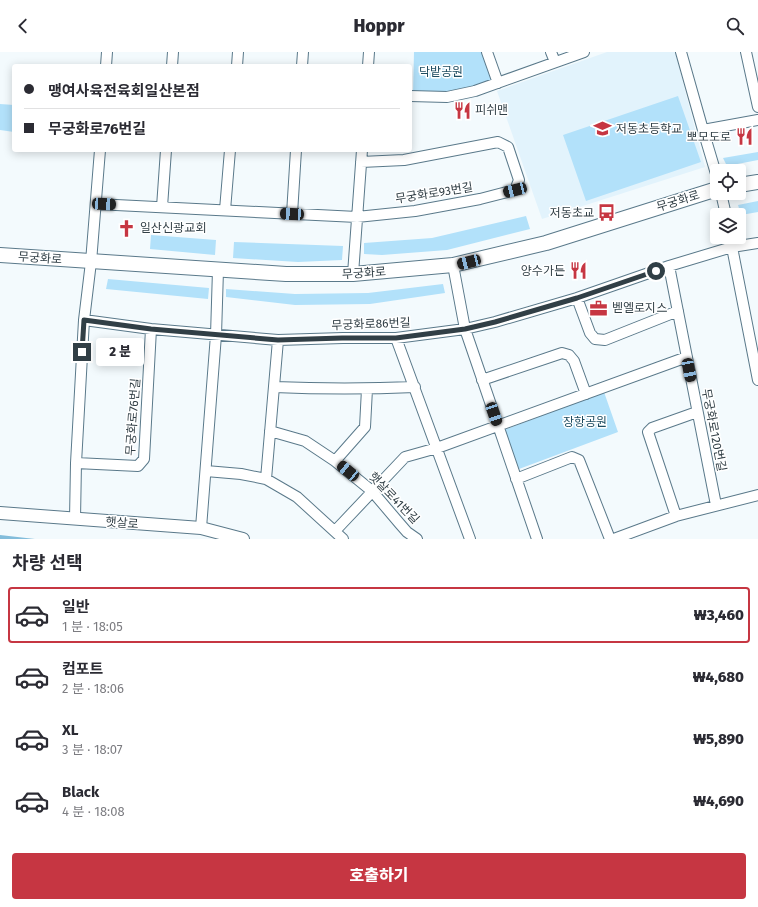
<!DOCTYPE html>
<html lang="ko">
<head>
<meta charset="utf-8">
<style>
	body { margin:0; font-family:"Fira Sans","Noto Sans KR",sans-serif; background:#f2f2f3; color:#2b2b33; height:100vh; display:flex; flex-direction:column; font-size:15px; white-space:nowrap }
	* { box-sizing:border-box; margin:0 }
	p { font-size:13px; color:#7c7c81 }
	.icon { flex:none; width:22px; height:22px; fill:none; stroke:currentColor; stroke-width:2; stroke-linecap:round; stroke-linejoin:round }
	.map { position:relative; height:487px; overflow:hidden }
	.side { display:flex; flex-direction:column; background:#fff; flex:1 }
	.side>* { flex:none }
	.top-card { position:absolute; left:12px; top:12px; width:400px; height:88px; border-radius:4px; box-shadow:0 2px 10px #0003; display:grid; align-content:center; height:88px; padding:0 12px; background:#fff }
	.fabs { position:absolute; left:710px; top:112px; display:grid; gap:8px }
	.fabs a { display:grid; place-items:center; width:36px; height:36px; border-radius:4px; background:#fff; box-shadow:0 2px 10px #0003; font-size:20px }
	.end { position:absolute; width:18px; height:18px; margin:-9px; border:5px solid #313f46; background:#fff; box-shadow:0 0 0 2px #fff }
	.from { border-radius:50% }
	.bubble { position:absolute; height:28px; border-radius:4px; background:#fff; box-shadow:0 2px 10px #0003; font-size:13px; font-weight:800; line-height:28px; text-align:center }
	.car { position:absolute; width:12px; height:24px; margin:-12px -6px; border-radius:5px; box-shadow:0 0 3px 1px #0007; background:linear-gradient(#222 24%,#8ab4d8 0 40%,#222 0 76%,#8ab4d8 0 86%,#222 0) }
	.top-card b { display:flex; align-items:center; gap:14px; height:38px; font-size:15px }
	.top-card b+b { border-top:1px solid #e1e1e2 }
	.top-card i { width:10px; height:10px; background:#2b2b33 }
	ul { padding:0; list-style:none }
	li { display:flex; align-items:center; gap:12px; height:56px; margin:0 8px 6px; padding:0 4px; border:2px solid transparent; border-radius:4px }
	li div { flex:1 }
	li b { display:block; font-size:15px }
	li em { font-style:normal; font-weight:800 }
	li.selected { border-color:#c63642 }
	li>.icon { width:36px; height:36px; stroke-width:1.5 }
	h2 { padding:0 12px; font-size:18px; line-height:48px }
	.action { display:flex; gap:8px; margin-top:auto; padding:8px 12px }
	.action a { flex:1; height:46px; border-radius:4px; background:#c63642; color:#fff; font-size:16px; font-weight:800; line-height:46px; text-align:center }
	header { display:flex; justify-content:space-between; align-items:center; height:52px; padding:0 12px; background:#fff; font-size:18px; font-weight:800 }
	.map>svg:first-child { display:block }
</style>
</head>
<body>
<header><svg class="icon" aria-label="back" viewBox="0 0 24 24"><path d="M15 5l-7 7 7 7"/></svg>Hoppr<svg class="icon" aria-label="search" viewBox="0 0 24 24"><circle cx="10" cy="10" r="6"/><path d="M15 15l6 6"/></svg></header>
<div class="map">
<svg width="758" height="487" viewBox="0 0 758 487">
	<rect width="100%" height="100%" fill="#f3fafd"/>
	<path fill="#e2f3fc" d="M607,0h68l30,115 -163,52 -45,-128z"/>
	<path fill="#b2e1fa" d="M414,0h68l10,28 -24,9 -22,5 -33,-1z
		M678,44l23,66 -115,39 -23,-66z
		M0,52l14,1v27l-14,-2z
		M758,100v8l-31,6 -4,-8z
		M758,149v11l-17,3 -3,-10z
		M526,164l4,13 -83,21 -65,5 -18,-1v-11l68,-5z
		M151,183l65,5 -1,15 -65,-6z
		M234,190l109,4 -1,14 -44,2 -65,-4z
		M108,227l101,9 -1,11 -102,-10z
		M443,232l2,9 -75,11 -75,1 -69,-8v-8l69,5 73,-1z
		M604,340l14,40 -99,37 -15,-39z"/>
	<path fill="#83bddb" d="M0,483l35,4h-35z"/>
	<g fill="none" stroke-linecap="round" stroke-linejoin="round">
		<defs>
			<path id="minor" d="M487,0l11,31
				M551,0l4,10
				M681,0l22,78 55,-10
				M746,0l12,55
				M106,14l1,-14
				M172,14l1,-14
				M237,14l1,-14
				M302,14l1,-14
				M368,14l1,-14
				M410,44l37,1 28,-6 109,-39
				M703,78l14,47
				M721,141l5,22
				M96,152l261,13 58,-6 65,-12 35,-9 4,-10 -11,-33 -10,-5 -94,18 -43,2
				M162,155l4,-57
				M225,158l5,-60
				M292,162l4,-64
				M730,185l28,143
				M453,213l12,64 72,210
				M669,214l47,239
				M353,222l9,-124
				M577,246l13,35 5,6 10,1 73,-29
				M84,268l67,9 127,11 65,-2h53l69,-9 30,-7 82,-24 92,-32 63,-19 26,-4
				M396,286l74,201
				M482,328l80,-27 7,2 5,6 12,33
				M274,335c47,2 94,2 141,0
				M270,379l35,10 30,20 37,30 28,33 7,8 10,7
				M335,409l30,-34 2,-38
				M76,411l62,3 6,-7 7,-130
				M206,419l35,3 25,5 31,18 46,42
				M266,427l12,-139
				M516,427l56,-22 7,3 31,79
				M676,464l-28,-84 4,-4 45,-16
				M75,467l1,-56 8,-143 7,-58 9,-112
				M201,476l15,-193 2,-65
				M335,479l70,-74 32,-9 250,-91
				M614,487l62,-23 82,-21"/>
			<path id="tertiary" d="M0,461l201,15 42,11"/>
			<path id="secondary" d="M739,133l19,-3
				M0,203l286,19h67l100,-9 93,-22 171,-54"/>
		</defs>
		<use href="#minor" stroke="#5a798a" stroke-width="12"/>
		<use href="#tertiary" stroke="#5a798a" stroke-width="14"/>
		<use href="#secondary" stroke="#5a798a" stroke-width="16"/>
		<use href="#minor" stroke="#fff" stroke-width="10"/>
		<use href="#tertiary" stroke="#fff" stroke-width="12"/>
		<use href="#secondary" stroke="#fff" stroke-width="14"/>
	</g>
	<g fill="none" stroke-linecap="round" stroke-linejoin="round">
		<path stroke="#313f46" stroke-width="5" d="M82,300l2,-32 67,9 127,11 64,-2h54l69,-9 30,-7 82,-24 79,-27"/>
	</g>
	<defs>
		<symbol id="restaurant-bare" viewBox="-9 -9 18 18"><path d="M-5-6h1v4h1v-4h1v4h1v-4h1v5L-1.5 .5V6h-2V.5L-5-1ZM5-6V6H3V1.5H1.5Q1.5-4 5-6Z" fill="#c63642" stroke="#fff" stroke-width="2.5" paint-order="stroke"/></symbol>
		<symbol id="school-bare" viewBox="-9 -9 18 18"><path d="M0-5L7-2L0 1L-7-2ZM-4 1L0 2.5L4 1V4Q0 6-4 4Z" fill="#c63642" stroke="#fff" stroke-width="2.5" paint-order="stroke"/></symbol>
		<symbol id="bus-bare" viewBox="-9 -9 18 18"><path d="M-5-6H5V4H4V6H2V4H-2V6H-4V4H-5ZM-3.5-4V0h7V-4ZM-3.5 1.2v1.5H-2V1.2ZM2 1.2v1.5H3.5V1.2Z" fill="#c63642" stroke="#fff" stroke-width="2.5" paint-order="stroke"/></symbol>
		<symbol id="church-bare" viewBox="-9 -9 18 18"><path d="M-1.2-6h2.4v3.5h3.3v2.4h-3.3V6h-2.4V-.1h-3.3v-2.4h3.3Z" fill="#c63642" stroke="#fff" stroke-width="2.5" paint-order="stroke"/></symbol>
		<symbol id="office-bare" viewBox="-9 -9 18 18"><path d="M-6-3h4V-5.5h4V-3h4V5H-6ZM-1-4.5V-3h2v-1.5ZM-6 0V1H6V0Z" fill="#c63642" stroke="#fff" stroke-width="2.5" paint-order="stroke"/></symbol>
	</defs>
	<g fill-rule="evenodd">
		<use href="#restaurant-bare" x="450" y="46" width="25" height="25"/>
		<use href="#school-bare" x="590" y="64" width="25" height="25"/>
		<use href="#restaurant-bare" x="732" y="72" width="25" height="25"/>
		<use href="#bus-bare" x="594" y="148" width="25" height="25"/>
		<use href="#church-bare" x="114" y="164" width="25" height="25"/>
		<use href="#restaurant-bare" x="566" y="206" width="25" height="25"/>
		<use href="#office-bare" x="586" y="244" width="25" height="25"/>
	</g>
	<g text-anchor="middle" stroke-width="3" stroke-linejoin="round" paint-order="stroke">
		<g font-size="12" fill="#1d4c61" stroke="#fff">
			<text x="441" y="24">닥밭공원</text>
			<text x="585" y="374">장항공원</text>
		</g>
		<g font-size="12" fill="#313f46" stroke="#fff" text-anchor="start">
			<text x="475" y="62">피쉬맨</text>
			<text x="616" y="81">저동초등학교</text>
			<text x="731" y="89" text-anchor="end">뽀모도로</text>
			<text x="594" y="165" text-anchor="end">저동초교</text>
			<text x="140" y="180">일산신광교회</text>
			<text x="565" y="223" text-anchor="end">양수가든</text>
			<text x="612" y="260">벧엘로지스</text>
		</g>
		<g font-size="12" fill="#313f46" stroke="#fff">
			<text transform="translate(434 141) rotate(-9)" y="4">무궁화로93번길</text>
			<text transform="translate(678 149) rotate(-17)" y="4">무궁화로</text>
			<text transform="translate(40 206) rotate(4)" y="4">무궁화로</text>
			<text transform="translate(364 221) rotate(-4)" y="4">무궁화로</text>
			<text transform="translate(371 272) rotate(-2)" y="4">무궁화로86번길</text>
			<text transform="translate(133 365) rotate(-86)" y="4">무궁화로76번길</text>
			<text transform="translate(714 378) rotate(79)" y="4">무궁화로120번길</text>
			<text transform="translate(394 446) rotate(46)" y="4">햇살로41번길</text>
			<text transform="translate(122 471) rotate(4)" y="4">햇살로</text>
		</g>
	</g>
</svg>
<div class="fabs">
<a><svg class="icon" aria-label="locate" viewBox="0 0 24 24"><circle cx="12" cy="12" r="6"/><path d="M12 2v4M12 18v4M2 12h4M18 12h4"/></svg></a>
<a><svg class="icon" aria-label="layers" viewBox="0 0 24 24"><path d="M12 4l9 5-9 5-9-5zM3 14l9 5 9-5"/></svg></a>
</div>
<i class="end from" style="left:656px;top:219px"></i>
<i class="end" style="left:82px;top:300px"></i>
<div class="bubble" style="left:96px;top:286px;width:48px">2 분</div>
<i class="car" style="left:515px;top:138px;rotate:256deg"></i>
<i class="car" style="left:104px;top:152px;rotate:93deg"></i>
<i class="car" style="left:292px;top:162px;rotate:273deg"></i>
<i class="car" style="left:469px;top:210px;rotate:256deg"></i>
<i class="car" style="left:689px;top:318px;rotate:169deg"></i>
<i class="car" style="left:494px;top:362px;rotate:161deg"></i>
<i class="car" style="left:348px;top:419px;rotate:309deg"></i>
<div class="top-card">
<b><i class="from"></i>맹여사육전육회일산본점</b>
<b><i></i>무궁화로76번길</b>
</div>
</div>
<section class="side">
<h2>차량 선택</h2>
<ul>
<li class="selected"><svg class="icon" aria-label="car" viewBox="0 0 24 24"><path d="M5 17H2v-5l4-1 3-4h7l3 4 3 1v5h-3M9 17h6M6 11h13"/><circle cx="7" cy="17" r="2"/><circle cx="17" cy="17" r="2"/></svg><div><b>일반</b><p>1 분 · 18:05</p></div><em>₩3,460</em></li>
<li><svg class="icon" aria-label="car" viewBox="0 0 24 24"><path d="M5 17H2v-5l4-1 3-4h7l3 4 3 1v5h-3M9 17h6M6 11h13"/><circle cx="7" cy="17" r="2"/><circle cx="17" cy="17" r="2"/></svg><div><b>컴포트</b><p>2 분 · 18:06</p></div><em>₩4,680</em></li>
<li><svg class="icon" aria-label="car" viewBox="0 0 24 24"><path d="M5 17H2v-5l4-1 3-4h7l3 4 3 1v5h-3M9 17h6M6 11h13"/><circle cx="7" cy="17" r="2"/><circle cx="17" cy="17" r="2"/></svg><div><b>XL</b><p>3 분 · 18:07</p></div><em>₩5,890</em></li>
<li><svg class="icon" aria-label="car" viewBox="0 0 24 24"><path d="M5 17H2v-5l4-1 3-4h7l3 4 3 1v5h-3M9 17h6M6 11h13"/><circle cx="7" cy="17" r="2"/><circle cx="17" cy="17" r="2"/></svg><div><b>Black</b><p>4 분 · 18:08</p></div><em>₩4,690</em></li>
</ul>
<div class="action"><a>호출하기</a></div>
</section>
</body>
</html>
